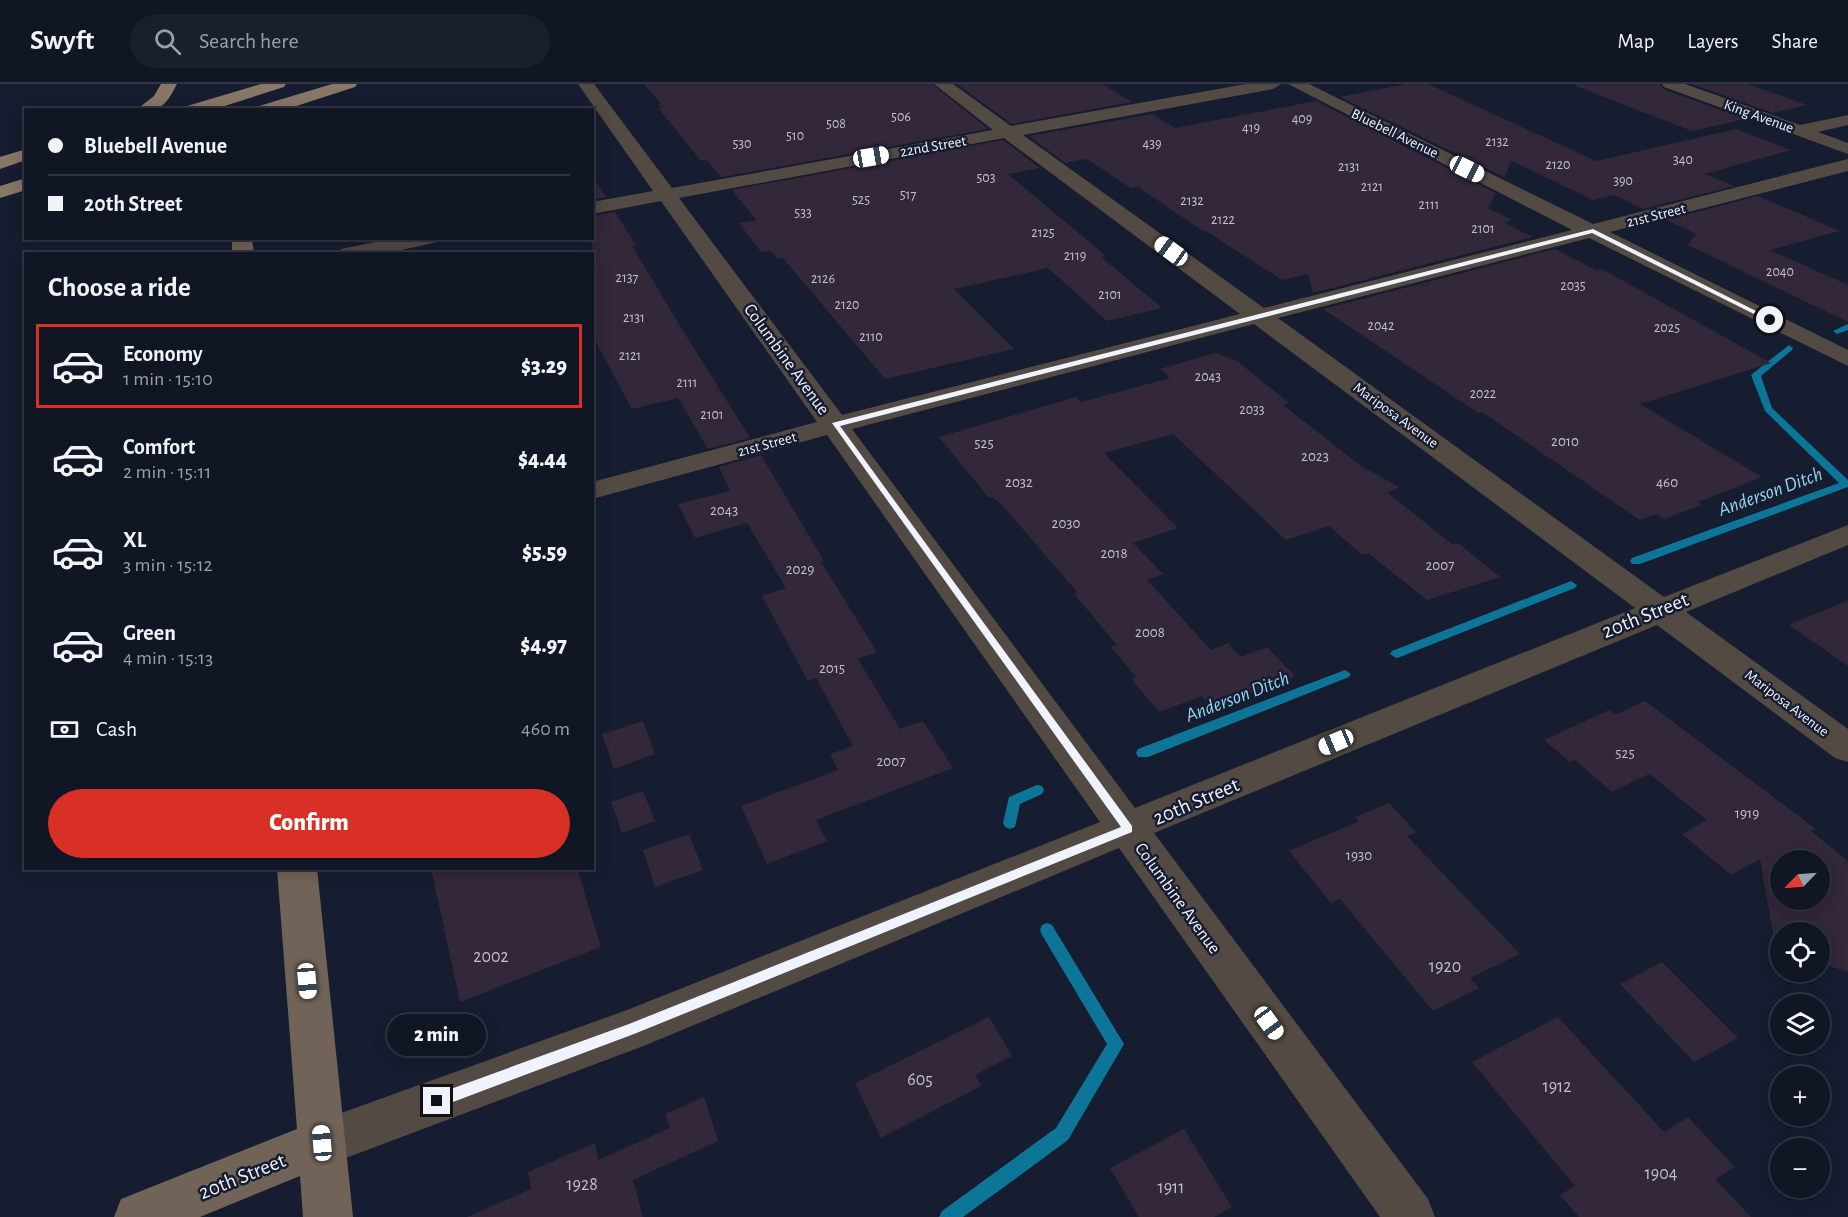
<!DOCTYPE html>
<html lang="en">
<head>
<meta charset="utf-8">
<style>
	body { margin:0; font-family:"Alegreya Sans",sans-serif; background:#191f2c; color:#f1f3f6; height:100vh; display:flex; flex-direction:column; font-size:22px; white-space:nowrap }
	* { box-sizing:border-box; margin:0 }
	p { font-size:20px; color:#9c9fa6 }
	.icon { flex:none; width:33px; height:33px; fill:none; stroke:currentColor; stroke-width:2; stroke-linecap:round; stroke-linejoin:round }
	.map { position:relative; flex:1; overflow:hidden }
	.drawer { position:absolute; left:24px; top:168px; width:570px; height:618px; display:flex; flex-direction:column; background:#101624; border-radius:0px; box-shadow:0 3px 15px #0003,0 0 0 2px #303541 }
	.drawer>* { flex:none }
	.top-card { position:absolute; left:24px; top:24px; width:570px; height:132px; border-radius:0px; box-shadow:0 3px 15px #0003,0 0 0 2px #303541; display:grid; align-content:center; height:132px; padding:0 24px; background:#101624 }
	.needle { width:39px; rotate:245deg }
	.buttons { position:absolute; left:1770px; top:766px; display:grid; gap:12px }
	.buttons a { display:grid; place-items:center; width:60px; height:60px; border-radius:50%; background:#101624; box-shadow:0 3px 15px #0003,0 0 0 2px #303541; font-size:30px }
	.end { position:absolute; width:27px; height:27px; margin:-14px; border:8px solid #eff3fe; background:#111; box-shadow:0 0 0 3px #111 }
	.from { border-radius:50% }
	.bubble { position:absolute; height:42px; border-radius:21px; background:#101624; box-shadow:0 3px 15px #0003,0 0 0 2px #303541; font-size:20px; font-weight:800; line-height:42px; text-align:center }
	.car { position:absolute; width:18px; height:36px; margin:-18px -9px; border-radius:8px; box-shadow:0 0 4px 2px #0007; background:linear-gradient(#fff 24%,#345 0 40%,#fff 0 76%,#345 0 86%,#fff 0) }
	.top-card b { display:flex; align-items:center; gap:21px; height:57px; font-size:22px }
	.top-card b+b { border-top:2px solid #303541 }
	.top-card i { width:15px; height:15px; background:#f1f3f6 }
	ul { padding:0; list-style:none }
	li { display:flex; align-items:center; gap:18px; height:84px; margin:0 12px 9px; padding:0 12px; border:3px solid transparent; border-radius:0px }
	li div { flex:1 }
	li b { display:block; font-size:22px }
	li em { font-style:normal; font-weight:800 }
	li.current { border-color:#d93025 }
	li>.icon { width:54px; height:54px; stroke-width:1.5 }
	h2 { padding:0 24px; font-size:27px; line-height:72px }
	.pay { display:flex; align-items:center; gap:15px; height:66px; padding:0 24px; font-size:22px }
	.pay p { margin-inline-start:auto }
	.primary-button { display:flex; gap:12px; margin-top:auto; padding:12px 24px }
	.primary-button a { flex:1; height:69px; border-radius:36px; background:#d93025; color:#fff; font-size:24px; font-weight:800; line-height:69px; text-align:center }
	header { display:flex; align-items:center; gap:36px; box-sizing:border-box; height:84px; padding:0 30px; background:#101624; border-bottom:2px solid #303541 }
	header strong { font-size:28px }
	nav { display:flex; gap:33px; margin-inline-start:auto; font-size:21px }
	.search { width:420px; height:54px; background:#191f2c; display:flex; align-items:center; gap:15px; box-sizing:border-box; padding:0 21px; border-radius:33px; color:#9c9fa6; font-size:22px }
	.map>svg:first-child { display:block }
</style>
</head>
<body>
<header>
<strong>Swyft</strong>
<div class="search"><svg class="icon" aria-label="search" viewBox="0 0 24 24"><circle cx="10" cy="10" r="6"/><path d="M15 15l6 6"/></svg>Search here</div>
<nav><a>Map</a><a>Layers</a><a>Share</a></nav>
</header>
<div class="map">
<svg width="1848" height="1133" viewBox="0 0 1848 1133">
	<rect width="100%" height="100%" fill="#161d30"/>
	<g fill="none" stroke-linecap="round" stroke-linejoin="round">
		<path fill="#0d7597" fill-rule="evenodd" d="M1848,240v6l-11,4 -4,-3z
			M1789,261l4,3 -1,2 -31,26 11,32 76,72v7l-208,77h-8l-2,-3 2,-3 207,-75 -74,-72 -14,-36z
			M1571,497l6,4 -2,3 -175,69 -4,1 -6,-4 2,-3z
			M1345,586l6,4 -2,3 -201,80h-10l-2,-4 2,-4z
			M1037,701l5,1 2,4 -2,4 -22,10 -5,23 -5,2 -5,-2 -2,-4 6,-26z
			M1047,839l5,2 72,119 -56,96 -105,77h-24l3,-6 114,-83 51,-84 -65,-109 -2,-5 2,-5z"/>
	</g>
	<path fill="#33273a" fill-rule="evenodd" d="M644,0h288l56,45 -267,48 -14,-17 -6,1 -42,-52 3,-1 -4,-4h3z
		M957,0h145l30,18 -120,22z
		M1406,0h22l168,77 140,-32 55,21 -86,24 29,12 -91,23 -29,-14 -21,5 -81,-39 -8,16 -164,-80z
		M1577,0h83l3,5 82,30 -53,12 -116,-45z
		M1692,0h56l59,21 -34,8z
		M1316,17l180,92 -8,15 24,12 -6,2 3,3 24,12 -220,56 -5,-19 -26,6 -76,-49h-3l-65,-44 -7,1 -44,-29 -22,4 -36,-27 123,-22 23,14z
		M1003,56l37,28 -32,6 98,82 -5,1 61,51 -55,13 -59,-53 -94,21 60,60 -129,30 -102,-121 -5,1 -8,-9 -9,2 -22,-29 17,-3 -24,-30z
		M592,92l14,21 -14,3z
		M1758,112l82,35 -70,19 78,35v37l-160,-77 8,-11 -30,-14z
		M615,128l21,33 -4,1 45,75 73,117 -42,11 -30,-51 -46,11 -40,-74v-119z
		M1555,165l41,21 6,-1 169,94 -131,41 122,73 -64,25 4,3 -38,14 -8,-5 -16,6 -158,-108 -4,1 -155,-104z
		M1215,269l22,8 52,42 -6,2 78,61 38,21 -11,6 65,52 5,-2 42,34 -73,23 -59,-47 -6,2 -33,-29 -43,14 -113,-106 -69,19 74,75 -45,15 30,31 -16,6 64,70 17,-7 13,14 26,-10 28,29 -82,32 -11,-12 -43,16 -28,-33 5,-2 -25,-30 6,-2 -43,-51 3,-2 -75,-87 -10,-8 -3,1 -50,-61 137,-40 5,5 89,-24 -10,-9z
		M761,371l63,106 -3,1 56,90 -19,7 42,70 23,-8 30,47 -137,52 11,21 -60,23 -26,-58 97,-36 -8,-16 23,-8 -37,-68 -8,3 -46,-85 24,-8 -39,-65 -52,15 -17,-34 52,-13 -11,-24z
		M1848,516v66l-59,-41z
		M1645,617l171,128 -5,2 37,30v111l-28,-9v-30h-40v19l-4,-1 -16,-92 -29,16 -49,-41 25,-14 -58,-46 -37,18 -37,-32 -5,2 -26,-22 65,-30 6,5zM1780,777h40v39h-40z
		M643,637l12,33 -41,15 -12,-35z
		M643,707l12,30 -33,12 -11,-31z
		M1389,719l27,29 -9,4 113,118 -50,24 9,10 -46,23 -93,-112 -9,4 -42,-52 70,-30 -4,-4z
		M689,750l14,36 -48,17 -12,-37z
		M431,784h146l24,79 -141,55z
		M1662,878l76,76 -44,24 -74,-78z
		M989,933l23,39 -37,19 6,11 -100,52 -26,-55z
		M1558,933l106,115 24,-15 47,50 -20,12 36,38h-172l-19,-22 15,-9 -103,-124z
		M704,1013l14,44 -85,39 10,37h-176l64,-28 -3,-17 67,-29 3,17 72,-32 -5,-14z
		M1184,1045l48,78 -18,10h-75l-29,-49z"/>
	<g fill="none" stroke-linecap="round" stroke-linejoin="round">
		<path fill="#534a43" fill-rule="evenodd" d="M578,0h16l78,104 321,-58 -59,-46h19l58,42 235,-42h35l-8,5 -250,46 241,173 308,-78 -284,-146h21l284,140 255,-65v12l-238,61 238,118v16l-259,-128 -311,80 386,279 184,-72v20l-162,67 162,117v33l-13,-4 -178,-133 -503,208 274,366 7,18h-55l-261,-369 -473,197 -324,122 -17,-7 -7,-17 7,-17 322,-116 473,-188 -273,-387 -235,64v-17l225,-60 -156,-221 -69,13v-12l61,-11zM1004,54l236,176 -398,101 -163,-217zM1254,240l381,284 -500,200 -283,-379z
			M1662,0h23l115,41 48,-10v10l-30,7 30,11v11l-184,-67z
			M395,154h45l-3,4 -53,12h-45l2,-5z"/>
		<path fill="#716357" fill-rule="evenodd" d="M232,154h20l2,16h-22z
			M277,784h40l36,349h-50l-3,-41 -100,41h-86l7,-18 176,-70z"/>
		<path fill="#887667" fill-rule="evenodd" d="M161,0h16c-12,23 -15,26 -41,26l18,-14z
			M261,0h25l-2,3 -72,23h-27l2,-4z
			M332,0h25l-2,3 -71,23h-27l2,-4z
			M26,65v11l-26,9v-12z
			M26,94v12l-26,8v-12z"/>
	</g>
	<path fill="#eff3fe" d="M1593,145l181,91 -6,1 -176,-88 -752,193 292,400v6l-498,202 -197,74 -5,-2v-10l5,-2 192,-70 492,-197 -289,-404z"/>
	<g text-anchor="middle" stroke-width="5" stroke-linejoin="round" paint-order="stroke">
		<g font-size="14" fill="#c0c0cd">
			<text x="901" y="37">506</text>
			<text x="1302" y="39">409</text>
			<text x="836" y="44">508</text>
			<text x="1251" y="48">419</text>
			<text x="795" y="56">510</text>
			<text x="1497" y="62">2132</text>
			<text x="742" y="64">530</text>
			<text x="1152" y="64">439</text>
			<text x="1683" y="80">340</text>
			<text x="1558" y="85">2120</text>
			<text x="1349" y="87">2131</text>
			<text x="986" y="98">503</text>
			<text x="1623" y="101">390</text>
			<text x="1372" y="107">2121</text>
			<text x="908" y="115">517</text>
			<text x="861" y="120">525</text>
			<text x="1192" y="121">2132</text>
			<text x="1429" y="125">2111</text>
			<text x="803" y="133">533</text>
			<text x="1223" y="140">2122</text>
			<text x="1483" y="149">2101</text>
			<text x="1043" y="153">2125</text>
			<text x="1075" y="176">2119</text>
			<text x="1780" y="192">2040</text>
			<text x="627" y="198">2137</text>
			<text x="823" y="199">2126</text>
			<text x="1573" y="206">2035</text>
			<text x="1110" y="215">2101</text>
			<text x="847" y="225">2120</text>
			<text x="634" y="238">2131</text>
			<text x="1381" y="246">2042</text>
			<text x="1667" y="248">2025</text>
			<text x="871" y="257">2110</text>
			<text x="630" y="276">2121</text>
			<text x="1208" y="297">2043</text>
			<text x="687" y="303">2111</text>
			<text x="1483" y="314">2022</text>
			<text x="1252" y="330">2033</text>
			<text x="712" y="335">2101</text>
		</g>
		<g font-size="15" fill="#eff3fe" stroke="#161d30">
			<text transform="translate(1759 32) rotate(20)" y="5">King Avenue</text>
			<text transform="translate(1395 49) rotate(26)" y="5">Bluebell Avenue</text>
			<text transform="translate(933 62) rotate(-10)" y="5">22nd Street</text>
			<text transform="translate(1656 131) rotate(-14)" y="5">21st Street</text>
			<text transform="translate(1396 331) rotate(36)" y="5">Mariposa Avenue</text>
			<text transform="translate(767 360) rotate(-15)" y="5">21st Street</text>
			<text transform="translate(1787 619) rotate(37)" y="5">Mariposa Avenue</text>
		</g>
		<g font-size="15" fill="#c0c0cd">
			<text x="1565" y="362">2010</text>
			<text x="984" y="364">525</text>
			<text x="1315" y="377">2023</text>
			<text x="1019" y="403">2032</text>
			<text x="1667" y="403">460</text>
			<text x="724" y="431">2043</text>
			<text x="1066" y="444">2030</text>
			<text x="1114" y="474">2018</text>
			<text x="1440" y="486">2007</text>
			<text x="800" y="490">2029</text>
			<text x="1150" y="553">2008</text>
			<text x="832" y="589">2015</text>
			<text x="1625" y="674">525</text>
			<text x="891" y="682">2007</text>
			<text x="1747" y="734">1919</text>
			<text x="1359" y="776">1930</text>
		</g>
		<g font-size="18" fill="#eff3fe" stroke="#161d30">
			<text transform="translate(787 275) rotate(54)" y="6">Columbine Avenue</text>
			<text transform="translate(1178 814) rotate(54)" y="6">Columbine Avenue</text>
		</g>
		<g font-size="18" fill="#c0c0cd">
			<text x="491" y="878">2002</text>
			<text x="1445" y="888">1920</text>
			<text x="920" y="1001">605</text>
			<text x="1557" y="1008">1912</text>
			<text x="1661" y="1095">1904</text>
			<text x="582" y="1106">1928</text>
			<text x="1171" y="1109">1911</text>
		</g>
		<g font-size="20" font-style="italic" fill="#94d5f2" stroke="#161d30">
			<text transform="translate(1770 407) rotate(-20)" y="7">Anderson Ditch</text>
			<text transform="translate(1237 612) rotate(-21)" y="7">Anderson Ditch</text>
		</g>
		<g font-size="21" fill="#eff3fe" stroke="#161d30">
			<text transform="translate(1645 531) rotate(-22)" y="7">20th Street</text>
			<text transform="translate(1196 717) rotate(-23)" y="7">20th Street</text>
			<text transform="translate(242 1092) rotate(-22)" y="7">20th Street</text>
		</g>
	</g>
</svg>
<div class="buttons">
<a><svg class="needle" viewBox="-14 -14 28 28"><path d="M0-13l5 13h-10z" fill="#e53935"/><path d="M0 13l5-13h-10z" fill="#9c9fa6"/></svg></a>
<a><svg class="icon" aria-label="locate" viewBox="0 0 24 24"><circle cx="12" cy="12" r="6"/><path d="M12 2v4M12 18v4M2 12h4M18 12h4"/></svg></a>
<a><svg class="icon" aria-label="layers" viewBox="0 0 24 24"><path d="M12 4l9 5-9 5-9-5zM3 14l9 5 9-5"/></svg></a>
<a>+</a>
<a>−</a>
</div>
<i class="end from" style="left:1770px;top:236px"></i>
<i class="end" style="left:437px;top:1017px"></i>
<div class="bubble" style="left:387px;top:930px;width:99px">2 min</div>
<i class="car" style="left:871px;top:73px;rotate:80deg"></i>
<i class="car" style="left:1467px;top:85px;rotate:116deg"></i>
<i class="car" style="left:1171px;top:167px;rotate:306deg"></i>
<i class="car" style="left:1336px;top:658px;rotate:247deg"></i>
<i class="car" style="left:307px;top:897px;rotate:175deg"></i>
<i class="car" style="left:1269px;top:939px;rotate:144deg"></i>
<i class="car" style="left:322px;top:1059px;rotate:355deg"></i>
<div class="top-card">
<b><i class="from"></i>Bluebell Avenue</b>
<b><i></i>20th Street</b>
</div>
<section class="drawer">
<h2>Choose a ride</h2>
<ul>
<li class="current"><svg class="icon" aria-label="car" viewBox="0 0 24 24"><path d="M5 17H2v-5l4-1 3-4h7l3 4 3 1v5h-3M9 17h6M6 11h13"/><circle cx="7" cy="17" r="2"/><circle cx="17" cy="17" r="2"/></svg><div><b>Economy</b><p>1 min · 15:10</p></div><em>$3.29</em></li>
<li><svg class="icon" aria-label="car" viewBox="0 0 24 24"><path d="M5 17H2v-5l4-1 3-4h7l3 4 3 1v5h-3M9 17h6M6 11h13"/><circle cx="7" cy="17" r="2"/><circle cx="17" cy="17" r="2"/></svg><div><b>Comfort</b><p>2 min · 15:11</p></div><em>$4.44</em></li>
<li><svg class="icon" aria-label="car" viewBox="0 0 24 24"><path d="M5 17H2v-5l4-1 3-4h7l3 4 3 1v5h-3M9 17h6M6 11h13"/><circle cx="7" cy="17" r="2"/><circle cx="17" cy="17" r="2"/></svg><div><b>XL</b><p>3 min · 15:12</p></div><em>$5.59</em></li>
<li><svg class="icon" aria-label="car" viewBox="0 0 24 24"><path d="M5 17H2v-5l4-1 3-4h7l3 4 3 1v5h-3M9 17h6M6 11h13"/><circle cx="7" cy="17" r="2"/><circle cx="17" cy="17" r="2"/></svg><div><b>Green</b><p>4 min · 15:13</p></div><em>$4.97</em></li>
</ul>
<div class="pay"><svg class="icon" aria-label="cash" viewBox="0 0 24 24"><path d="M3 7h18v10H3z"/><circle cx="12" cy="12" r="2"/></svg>Cash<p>460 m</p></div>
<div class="primary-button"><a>Confirm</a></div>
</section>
</div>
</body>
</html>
